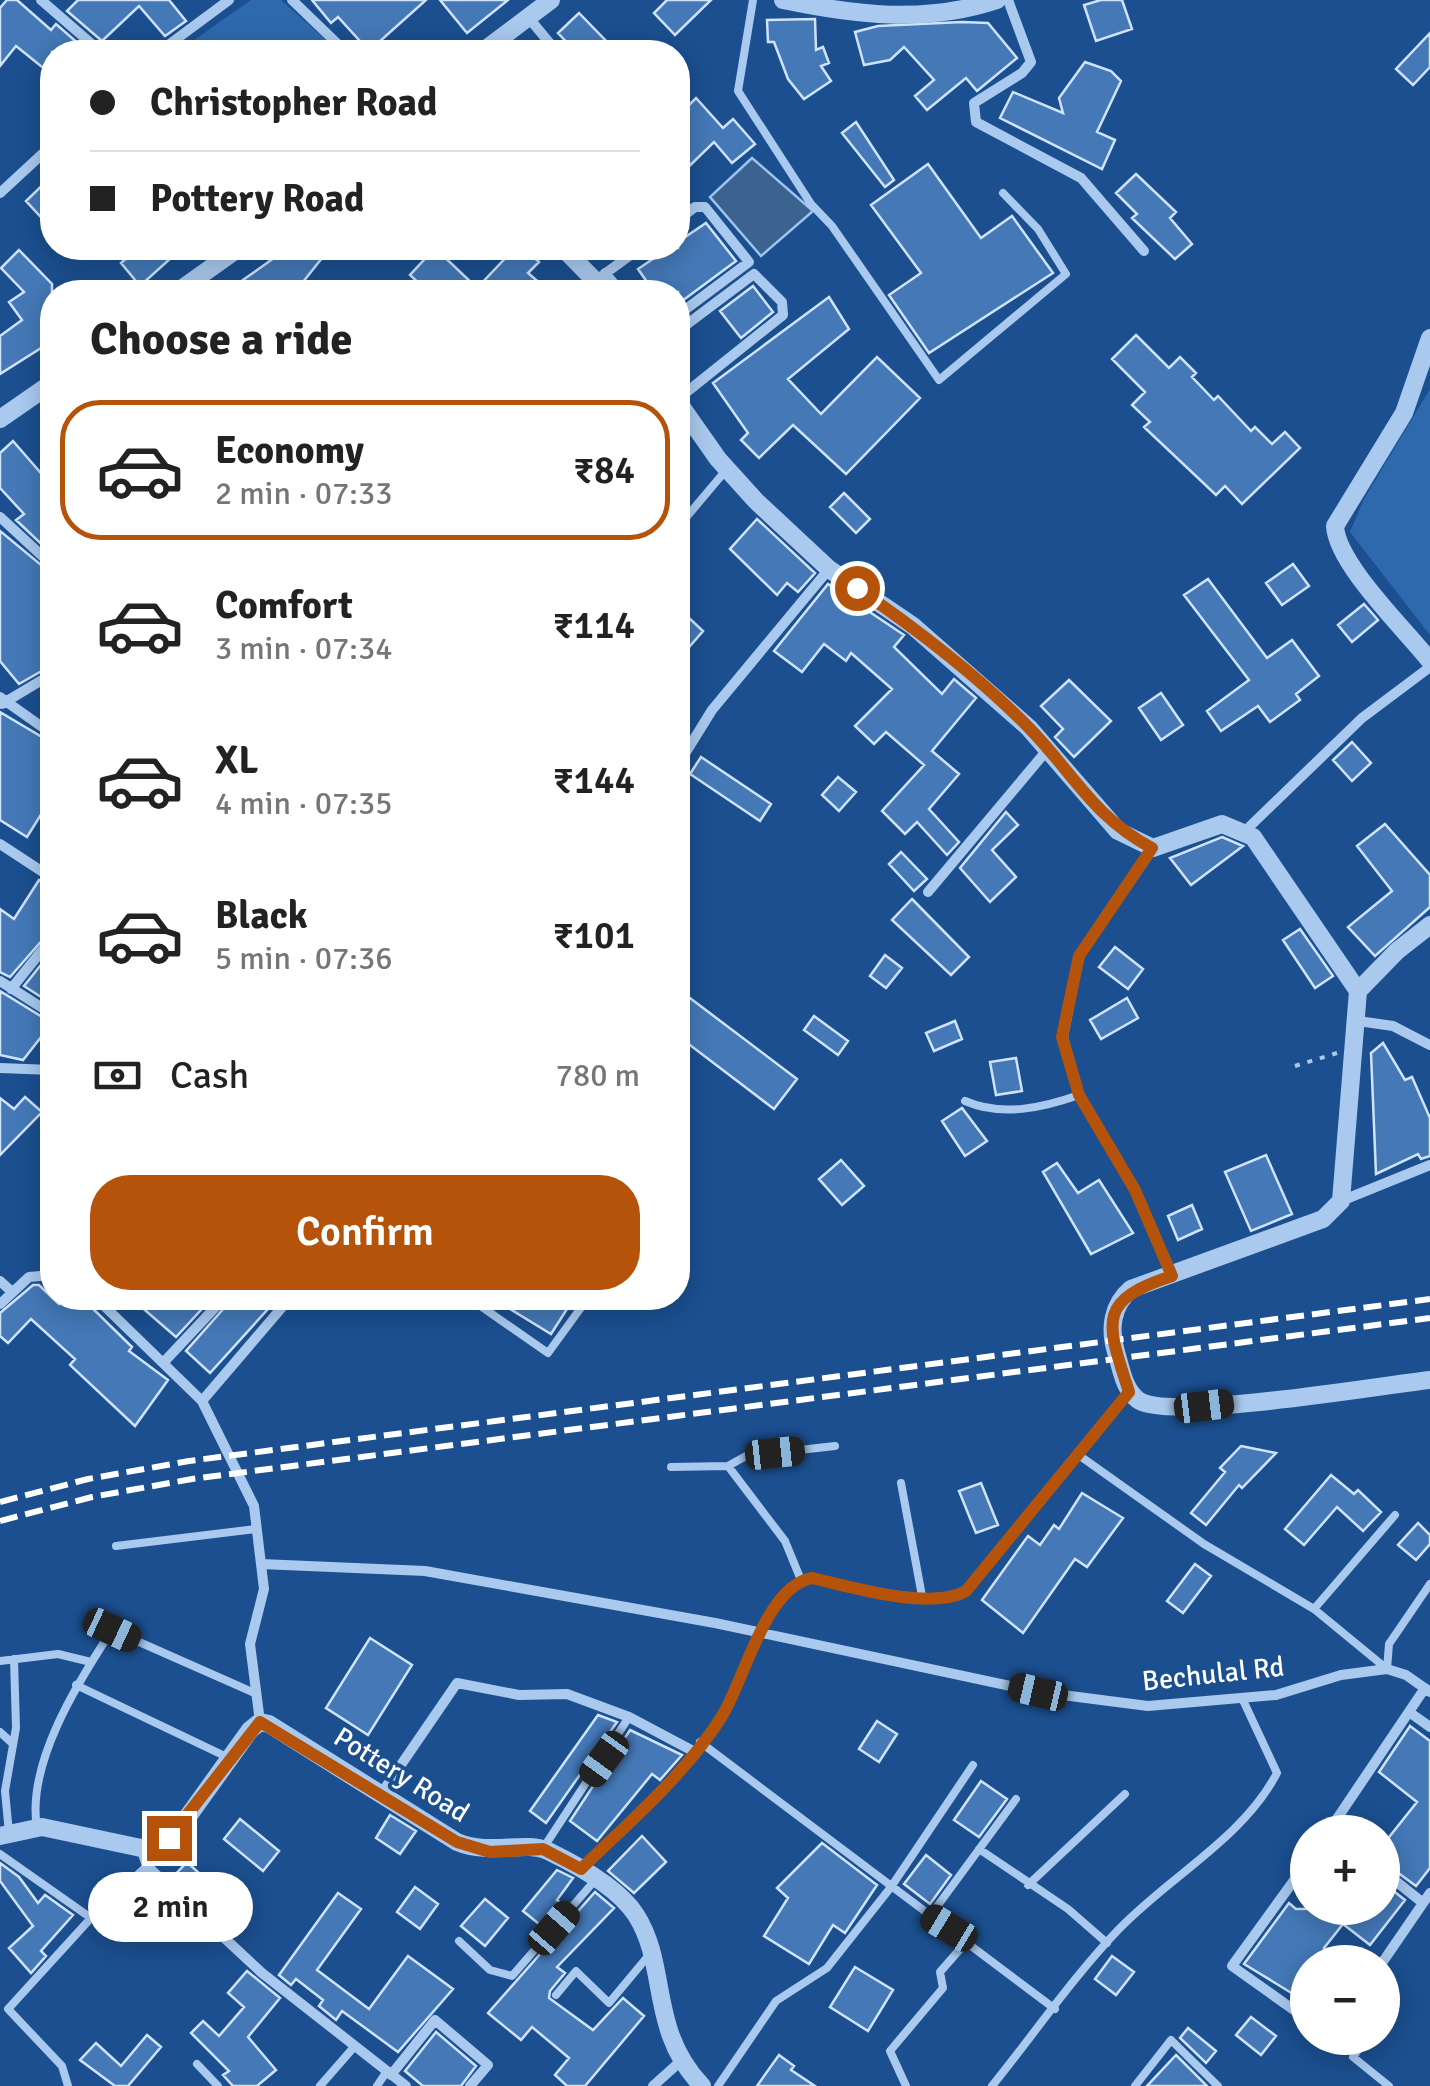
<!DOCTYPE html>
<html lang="en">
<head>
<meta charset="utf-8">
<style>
	body { margin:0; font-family:Signika,sans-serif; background:#f6f6f6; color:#222; height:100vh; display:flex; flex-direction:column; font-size:38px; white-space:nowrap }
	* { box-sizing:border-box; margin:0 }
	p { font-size:32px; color:#767676 }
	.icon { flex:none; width:55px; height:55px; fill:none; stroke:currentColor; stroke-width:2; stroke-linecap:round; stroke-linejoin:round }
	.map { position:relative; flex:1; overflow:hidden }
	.details { position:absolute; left:40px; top:280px; width:650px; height:1030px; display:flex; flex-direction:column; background:#fff; border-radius:40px; box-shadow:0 5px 25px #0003 }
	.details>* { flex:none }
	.guide { position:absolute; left:40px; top:40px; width:650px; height:220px; border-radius:40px; box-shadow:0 5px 25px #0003; display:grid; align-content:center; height:220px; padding:0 50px; background:#fff }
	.buttons { position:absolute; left:1290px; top:1815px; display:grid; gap:20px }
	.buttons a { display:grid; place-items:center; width:110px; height:110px; border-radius:50%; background:#fff; box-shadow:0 5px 25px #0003; font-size:50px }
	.end { position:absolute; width:45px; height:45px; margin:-22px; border:12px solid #b45309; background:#fff; box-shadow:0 0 0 5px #fff }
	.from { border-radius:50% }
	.bubble { position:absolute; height:70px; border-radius:35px; background:#fff; box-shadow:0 5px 25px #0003; font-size:32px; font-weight:600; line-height:70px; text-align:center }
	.car { position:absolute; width:30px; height:60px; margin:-30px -15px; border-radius:12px; box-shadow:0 0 8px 2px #0007; background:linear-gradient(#222 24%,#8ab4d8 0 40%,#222 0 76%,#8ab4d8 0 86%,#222 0) }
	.guide b { display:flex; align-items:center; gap:35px; height:95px; font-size:38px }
	.guide b+b { border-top:2px solid #e0e0e0 }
	.guide i { width:25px; height:25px; background:#222 }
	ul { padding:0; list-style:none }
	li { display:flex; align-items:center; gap:30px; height:140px; margin:0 20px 15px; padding:0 30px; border:5px solid transparent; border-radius:40px }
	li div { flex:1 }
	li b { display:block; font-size:38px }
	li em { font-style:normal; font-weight:600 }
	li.active { border-color:#b45309 }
	li>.icon { width:90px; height:90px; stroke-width:1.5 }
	h2 { padding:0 50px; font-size:45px; line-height:120px }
	.pay { display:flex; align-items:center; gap:25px; height:110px; padding:0 50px; font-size:38px }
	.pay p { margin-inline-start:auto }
	.primary-button { display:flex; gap:20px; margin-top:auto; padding:20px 50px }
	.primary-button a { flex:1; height:115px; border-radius:40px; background:#b45309; color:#fff; font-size:40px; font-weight:600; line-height:115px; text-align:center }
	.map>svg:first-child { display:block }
</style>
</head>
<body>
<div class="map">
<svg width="1430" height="2086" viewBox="0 0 1430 2086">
	<rect width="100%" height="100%" fill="#1b4f8f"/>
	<path fill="#2e69ad" d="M251,0h30l54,48 -6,4h-152z
		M1430,389v246l-80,-103 14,-33z"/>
	<path fill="#3c6290" stroke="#9cc4f0" stroke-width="2.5" d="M752,158l61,53 -52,45 -51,-59z"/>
	<path fill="#4478b7" stroke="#cfe3fa" stroke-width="2.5" d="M7,0h10l34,30 5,-6 32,28h-36v23l-36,-29 -16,20v-58z
		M78,0h91l17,21 -21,15 -26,-30 -37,35 -35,-30z
		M312,0h114l-57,51 -31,-34 -7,6z
		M440,0h68l-41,33z
		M667,0h44l-36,35 -21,-22z
		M1101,0h21l10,29 -36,12 -12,-36z
		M579,13l30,31 -10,8h-23l-18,-19z
		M815,19l1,31 7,-3 6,16 -8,3 10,15 -27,18 -16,-20 -14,-37h-6l-1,-22z
		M962,22l26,1 29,35 -40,33 -11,-13 -39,32 -12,-14 19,-16 -30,-33 -14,13 -26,5 -9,-33 23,-6z
		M1430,33v34l-17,18 -17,-16z
		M1085,62l26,9 10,10 -24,51 18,8 -13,29 -102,-51 13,-26 50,21 -4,-15z
		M696,98l27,30 10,-9 22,25 -23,19 -18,-21 -36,35v-61z
		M856,122l38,58 -9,7 -43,-54z
		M928,164l53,74 31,-22 41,57 -124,80 -40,-58 32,-22 -50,-68z
		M1136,174l40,38 -6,6 22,26 -17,15 -43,-41 5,-4 -21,-21z
		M52,176v53l-26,-28z
		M706,223l30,38 -58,43v-12h-24l-16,-23 31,-21h9v-6z
		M139,248h43l-42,38 -19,-23z
		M288,248h42l-35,44h-42l-10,-12z
		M435,248l42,40 38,-40h8l16,14 -11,11 22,19h-122l-18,-17z
		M19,250l33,34v57l-52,33v-38l22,-16 -13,-18 15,-10 -23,-24z
		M753,286l20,26 -32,26 -21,-27z
		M829,297l20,32 -61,50 33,35 56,-57 43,41 -74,76 -53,-49 -34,33 -18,-18 7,-7 -35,-50z
		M1136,335l33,33 11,-11 16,16 -4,4 22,23 4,-4 33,35 4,-4 17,17 13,-12 15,16 -58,56 -17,-18 -9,9 -72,-68 6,-5 -18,-17 13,-13 -33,-33z
		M13,441l39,45v68l-36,-34 8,-6 -24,-26v-35z
		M844,493l26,26 -14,14 -26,-26z
		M757,519l58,54 -17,19 -11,-9 -10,12 -47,-46z
		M0,531l52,43v91l-33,19 -19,-23z
		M1293,564l16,22 -27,19 -16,-22z
		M1208,579l59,79 25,-18 27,36 -23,18 4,6 -30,22 -12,-16 -37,25 -14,-20 42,-31 -65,-85z
		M828,584l76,51 -10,12 48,47 12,-15 22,19 -44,53 27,23 -30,35 30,33 -12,13 -30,-33 -12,12 -23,-23 42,-46 -38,-33 -12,12 -19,-18 37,-37 -41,-36 -5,8 -22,-17 -22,28 -28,-21z
		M1364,604l14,16 -26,22 -14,-17z
		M689,618l14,13 -25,29v-30z
		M1069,680l42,41 -37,36 -19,-20 8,-8 -22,-23z
		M1161,693l22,32 -22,15 -22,-32z
		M0,712l52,31v54l-25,40 -27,-17z
		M1352,742l19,21 -19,18 -19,-21z
		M701,757l70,47 -11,17 -70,-47z
		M838,777l18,15 -17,19 -17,-16z
		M1006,812l12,13 -26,25 24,27 -26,25 -30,-34z
		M1385,824l45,51v32l-55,49 -27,-29 44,-36 -35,-45z
		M1222,837l21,9 -52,39 -21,-27z
		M901,852l26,27 -13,12 -25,-27z
		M39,880l13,8v41l-42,48 -10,-5v-63l14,10z
		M912,899l57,58 -18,18 -59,-55z
		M1300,929l33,47 -18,12 -32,-48z
		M1115,947l28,22 -15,20 -29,-22z
		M52,951v53l-28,-18z
		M885,955l17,13 -16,20 -16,-12z
		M678,989l119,90 -23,30 -96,-73z
		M0,991l52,32 -29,37 -23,-5z
		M1127,998l11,20 -37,21 -11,-19z
		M814,1016l34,25 -10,14 -34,-25z
		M955,1021l7,18 -28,12 -8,-18z
		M1383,1043l22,37 7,-3 18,41v38l-9,3 -3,-5 -42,20 -5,-121z
		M1016,1058l6,33 -26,4 -6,-33z
		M25,1097l17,15 -42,43v-57l14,11z
		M962,1108l25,33 -22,15 -23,-35z
		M1266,1155l26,59 -41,17 -26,-59z
		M841,1160l23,26 -22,19 -23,-26z
		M1057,1163l21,30 21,-13 34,53 -42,21 -48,-82z
		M1192,1205l10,24 -24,11 -10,-24z
		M33,1285h6l20,19 7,-6h16l50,49 -3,4 39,29 -33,46 -65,-61 5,-6 -44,-40 -23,24 -8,-7v-23z
		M131,1298h81l-36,39z
		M233,1298h45l-68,75 -24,-22z
		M492,1298h37l14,8 5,-8h26l-23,36z
		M1241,1446l35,7 -34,35 -3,-3 -33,40 -15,-12 34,-41 -5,-4z
		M1331,1475l23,19 4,-4 23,22 -18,19 -26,-24 -33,38 -19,-16z
		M981,1483l17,42 -22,8 -17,-42z
		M1082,1493l41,25 -36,49 -12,-8 -52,74 -41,-33 46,-64 12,9 14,-20 5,4z
		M1418,1523l12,12v9l-14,16 -18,-15z
		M1195,1564l16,12 -28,37 -16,-12z
		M370,1638l42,27 -44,70 -42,-27z
		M598,1715l19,7 -71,101 -16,-12z
		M877,1721l20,13 -18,28 -20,-13z
		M1410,1726l20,15v127l-14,18 -34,-25v-15l35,-44 -38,-30z
		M630,1730l52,25 -22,25 -8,-6 -55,67 -27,-20z
		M981,1781l26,18 -28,38 -25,-17z
		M390,1815l26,16 -16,23 -24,-16z
		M240,1819l39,32 -16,20 -39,-32z
		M642,1836l24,26 -32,31 -26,-22z
		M822,1843l55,42 -32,48 -12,-8 -24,39 -45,-28 24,-38 -11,-10z
		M926,1855l25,20 -21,29 -26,-20z
		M187,1862l28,26 -14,15 -28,-26z
		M0,1863l19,14 19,26 7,-8 28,20 -32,36 5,5 -15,17 -22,-25 24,-22 -33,-45z
		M557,1870l16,8 -16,22 6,5 -19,23 -21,-17z
		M1382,1882l23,18 -35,45 -27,-21 -19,24 17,14h-33v41l-64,-39 45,-61 7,6 86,-1z
		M415,1887l23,17 -18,25 -23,-17z
		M595,1892l19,16 -57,59 8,6 -15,18 -1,7 44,32 30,-32 21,18 -59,70h-18l-12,-11 14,-17 -37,-31 -11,13 -33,-27z
		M338,1893l23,16 -44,61 52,39 39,-53 45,33 -55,63 -56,-41 -6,9 -17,-14 4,-6 -27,-21 -5,6 -12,-10z
		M485,1899l23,19 -23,28 -24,-20z
		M1112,1956l22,16 -18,23 -21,-16z
		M855,1967l38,23 -25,41 -38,-24z
		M247,1971l33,27 -32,39 28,33 -19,16h-24l-10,-11 6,-4 -38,-38 12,-12 16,15 25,-29 -16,-14z
		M1251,2017l25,19 -15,19 -25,-20z
		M1188,2028l28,23 -10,12 -26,-25z
		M436,2032l40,34 -15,20h-38l-18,-15z
		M147,2035l14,12 -33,39h-13l-35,-26 16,-17 25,23z
		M779,2055l15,11 -3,4 24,16h-58z
		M1176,2055l31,31h-60z"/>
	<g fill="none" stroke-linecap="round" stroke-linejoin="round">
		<path stroke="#a9c9ee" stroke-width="4" stroke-dasharray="5 8" stroke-linecap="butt" d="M1295,1066l42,-13"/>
		<path stroke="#a9c9ee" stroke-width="8" d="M753,0l-15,91 73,113 21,22 107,154 127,-106 -28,-45 -35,-36
			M678,527l49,-58
			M965,1101c37,16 77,7 114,-6
			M469,1298l79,55 40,-55
			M1080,1456l124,88 110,65 81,-94
			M728,1466l18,-10 89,-10
			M671,1467l57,-1 57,75 16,39
			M901,1483l21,113
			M116,1546l140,-17
			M1314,1609l73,60
			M0,1661l58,-7 33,8
			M1387,1669l2,-25 41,-60
			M76,1685l153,73
			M0,1732l13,12
			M700,1742l355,267
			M37,1828c-11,-64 41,-146 75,-198l145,64
			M9,1833l-4,-42 11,-63 -2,-69
			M544,1847l85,-130
			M979,1849l89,60 39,34
			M0,1854l91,64
			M1028,1885l97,-91
			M930,1916l86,-117
			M459,1941l31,29 22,6 84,-97
			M556,1995l20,-24 33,32 40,-48
			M1382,2016l13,-17
			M1367,2038l-14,19 36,29
			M197,2064l21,22
			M68,2086l-6,-20 -54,-57 83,-91 56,-52
			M320,2086l34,-39
			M377,2086l10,-15
			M718,2086l58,-85 51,-33 64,-81 82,-122
			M906,2086l-16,-35 53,-63 -3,-16 28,-32
			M992,2086c42,-52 81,-109 127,-157 51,-53 124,-91 158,-156l-35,-75
			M1135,2086l36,-46 47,46"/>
		<path stroke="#a9c9ee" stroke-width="10" d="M41,0l60,52
			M292,0l54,52
			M1008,0l23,62 -9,11 -48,30 2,19 105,56 63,73
			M528,17l29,35
			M159,52l70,-52
			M0,193l52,-48
			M678,220l17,-13h10l44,55 -71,53
			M605,273l16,19
			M595,281l45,-33
			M678,331l76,-57 28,28 1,13 -105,84
			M0,517l52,48
			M0,697l52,37
			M2,704l50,-30
			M678,765l34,-55 117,-141
			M1245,831l117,-113 68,-51
			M0,844l52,34
			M1153,848l-74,108 -16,81 16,58 56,95 37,85
			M928,892l120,-143
			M0,981l52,33
			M11,989l41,-51
			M1358,1021l35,5 37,19
			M0,1068l52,2
			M1341,1201l89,-36
			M0,1281l12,11
			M96,1298l106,103 52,105 10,83 -14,55 10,78
			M0,1304l29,-27 23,-2
			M163,1363l61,-65
			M202,1401l88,-103
			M261,1564l164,7 290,52 324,69 109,14 128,-11 65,-20 46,-6 19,6 24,17
			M1409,1712l21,15
			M381,1794l76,-111 62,12 48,-1 62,23 64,34
			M1328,1832l97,-144
			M141,1848l6,18 115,107 144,113
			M1308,1861l-76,105 76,54
			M581,1869c48,-47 105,-95 141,-153 23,-37 43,-129 90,-138 40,9 118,32 154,13l163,-199
			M1382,1870l41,33
			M1382,1963l48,-70
			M391,2075l44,-55 53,45 -18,21
			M653,2086l29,-26"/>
		<path stroke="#a9c9ee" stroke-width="18" d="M783,0c72,15 142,24 214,0
			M482,52l69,-52
			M563,248l43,44
			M177,292l62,-44
			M1430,338l-26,75 -69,113c2,38 69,102 95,135
			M678,402l40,57 38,42 73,68 84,57 116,102 89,103 35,17 69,-24 31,13 105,154 -17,210 -18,18 -192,70c-19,16 -22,40 -15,63 5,16 8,38 22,48 30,22 244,-15 292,-20
			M0,419l52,-36
			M1358,991l39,-40 33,-26
			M0,1836l42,-9 99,21 18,-3 25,-23 66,-92 10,-8 9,2 188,118c34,14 67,-2 91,9 29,14 70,36 88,64 33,52 12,114 66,171"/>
		<path stroke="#fff" stroke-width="6" stroke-dasharray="18 8" stroke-linecap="butt" d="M0,1502l88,-23 101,-18 1241,-162
			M0,1521l92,-24 100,-18 1238,-161"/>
	</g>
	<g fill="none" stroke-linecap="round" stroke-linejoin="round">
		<path stroke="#b45309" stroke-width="12" d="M169,1838l91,-116 197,120 33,10 53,-3 38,20c48,-47 105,-95 141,-153 23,-37 43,-129 90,-138 39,9 119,33 154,13l163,-199c-22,-69 -34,-91 43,-116l-37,-86 -56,-95 -17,-58 17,-81 73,-108c-57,-30 -77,-72 -120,-117 -52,-54 -114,-101 -175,-143"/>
	</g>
	<g text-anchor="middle" stroke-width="8" stroke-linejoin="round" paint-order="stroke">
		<g font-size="28" fill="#fff" stroke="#1b4f8f">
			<text transform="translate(1213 1673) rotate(-6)" y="10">Bechulal Rd</text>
			<text transform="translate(402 1774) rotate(32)" y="10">Pottery Road</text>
		</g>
	</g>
</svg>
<div class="buttons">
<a>+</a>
<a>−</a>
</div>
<i class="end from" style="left:857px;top:588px"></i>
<i class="end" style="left:169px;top:1838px"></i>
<div class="bubble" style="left:88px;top:1872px;width:165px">2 min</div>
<i class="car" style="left:1204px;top:1406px;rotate:83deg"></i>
<i class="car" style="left:775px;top:1453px;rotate:84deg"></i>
<i class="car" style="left:112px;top:1630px;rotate:115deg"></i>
<i class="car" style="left:1038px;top:1692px;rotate:283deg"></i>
<i class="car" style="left:604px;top:1759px;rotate:216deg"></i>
<i class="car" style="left:554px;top:1928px;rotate:41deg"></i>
<i class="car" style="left:949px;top:1928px;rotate:301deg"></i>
<div class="guide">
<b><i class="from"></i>Christopher Road</b>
<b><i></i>Pottery Road</b>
</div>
<section class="details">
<h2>Choose a ride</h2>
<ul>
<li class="active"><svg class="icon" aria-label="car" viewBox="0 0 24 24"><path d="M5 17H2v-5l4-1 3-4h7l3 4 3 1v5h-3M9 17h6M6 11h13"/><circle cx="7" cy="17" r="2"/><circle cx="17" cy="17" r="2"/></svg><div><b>Economy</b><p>2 min · 07:33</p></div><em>₹84</em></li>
<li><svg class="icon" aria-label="car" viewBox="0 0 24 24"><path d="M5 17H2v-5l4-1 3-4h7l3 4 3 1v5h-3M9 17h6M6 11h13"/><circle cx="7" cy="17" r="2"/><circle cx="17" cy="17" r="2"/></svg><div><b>Comfort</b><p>3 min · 07:34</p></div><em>₹114</em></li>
<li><svg class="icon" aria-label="car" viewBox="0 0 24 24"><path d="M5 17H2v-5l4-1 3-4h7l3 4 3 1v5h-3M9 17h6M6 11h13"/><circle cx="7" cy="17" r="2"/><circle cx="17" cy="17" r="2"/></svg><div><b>XL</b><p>4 min · 07:35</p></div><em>₹144</em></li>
<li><svg class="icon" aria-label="car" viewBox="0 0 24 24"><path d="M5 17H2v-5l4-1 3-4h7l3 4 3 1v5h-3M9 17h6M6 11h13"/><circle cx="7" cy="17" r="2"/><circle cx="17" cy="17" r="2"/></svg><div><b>Black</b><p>5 min · 07:36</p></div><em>₹101</em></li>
</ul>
<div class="pay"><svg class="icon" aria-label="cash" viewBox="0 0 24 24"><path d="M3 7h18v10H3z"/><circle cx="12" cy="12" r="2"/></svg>Cash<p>780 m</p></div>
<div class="primary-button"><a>Confirm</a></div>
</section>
</div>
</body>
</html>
